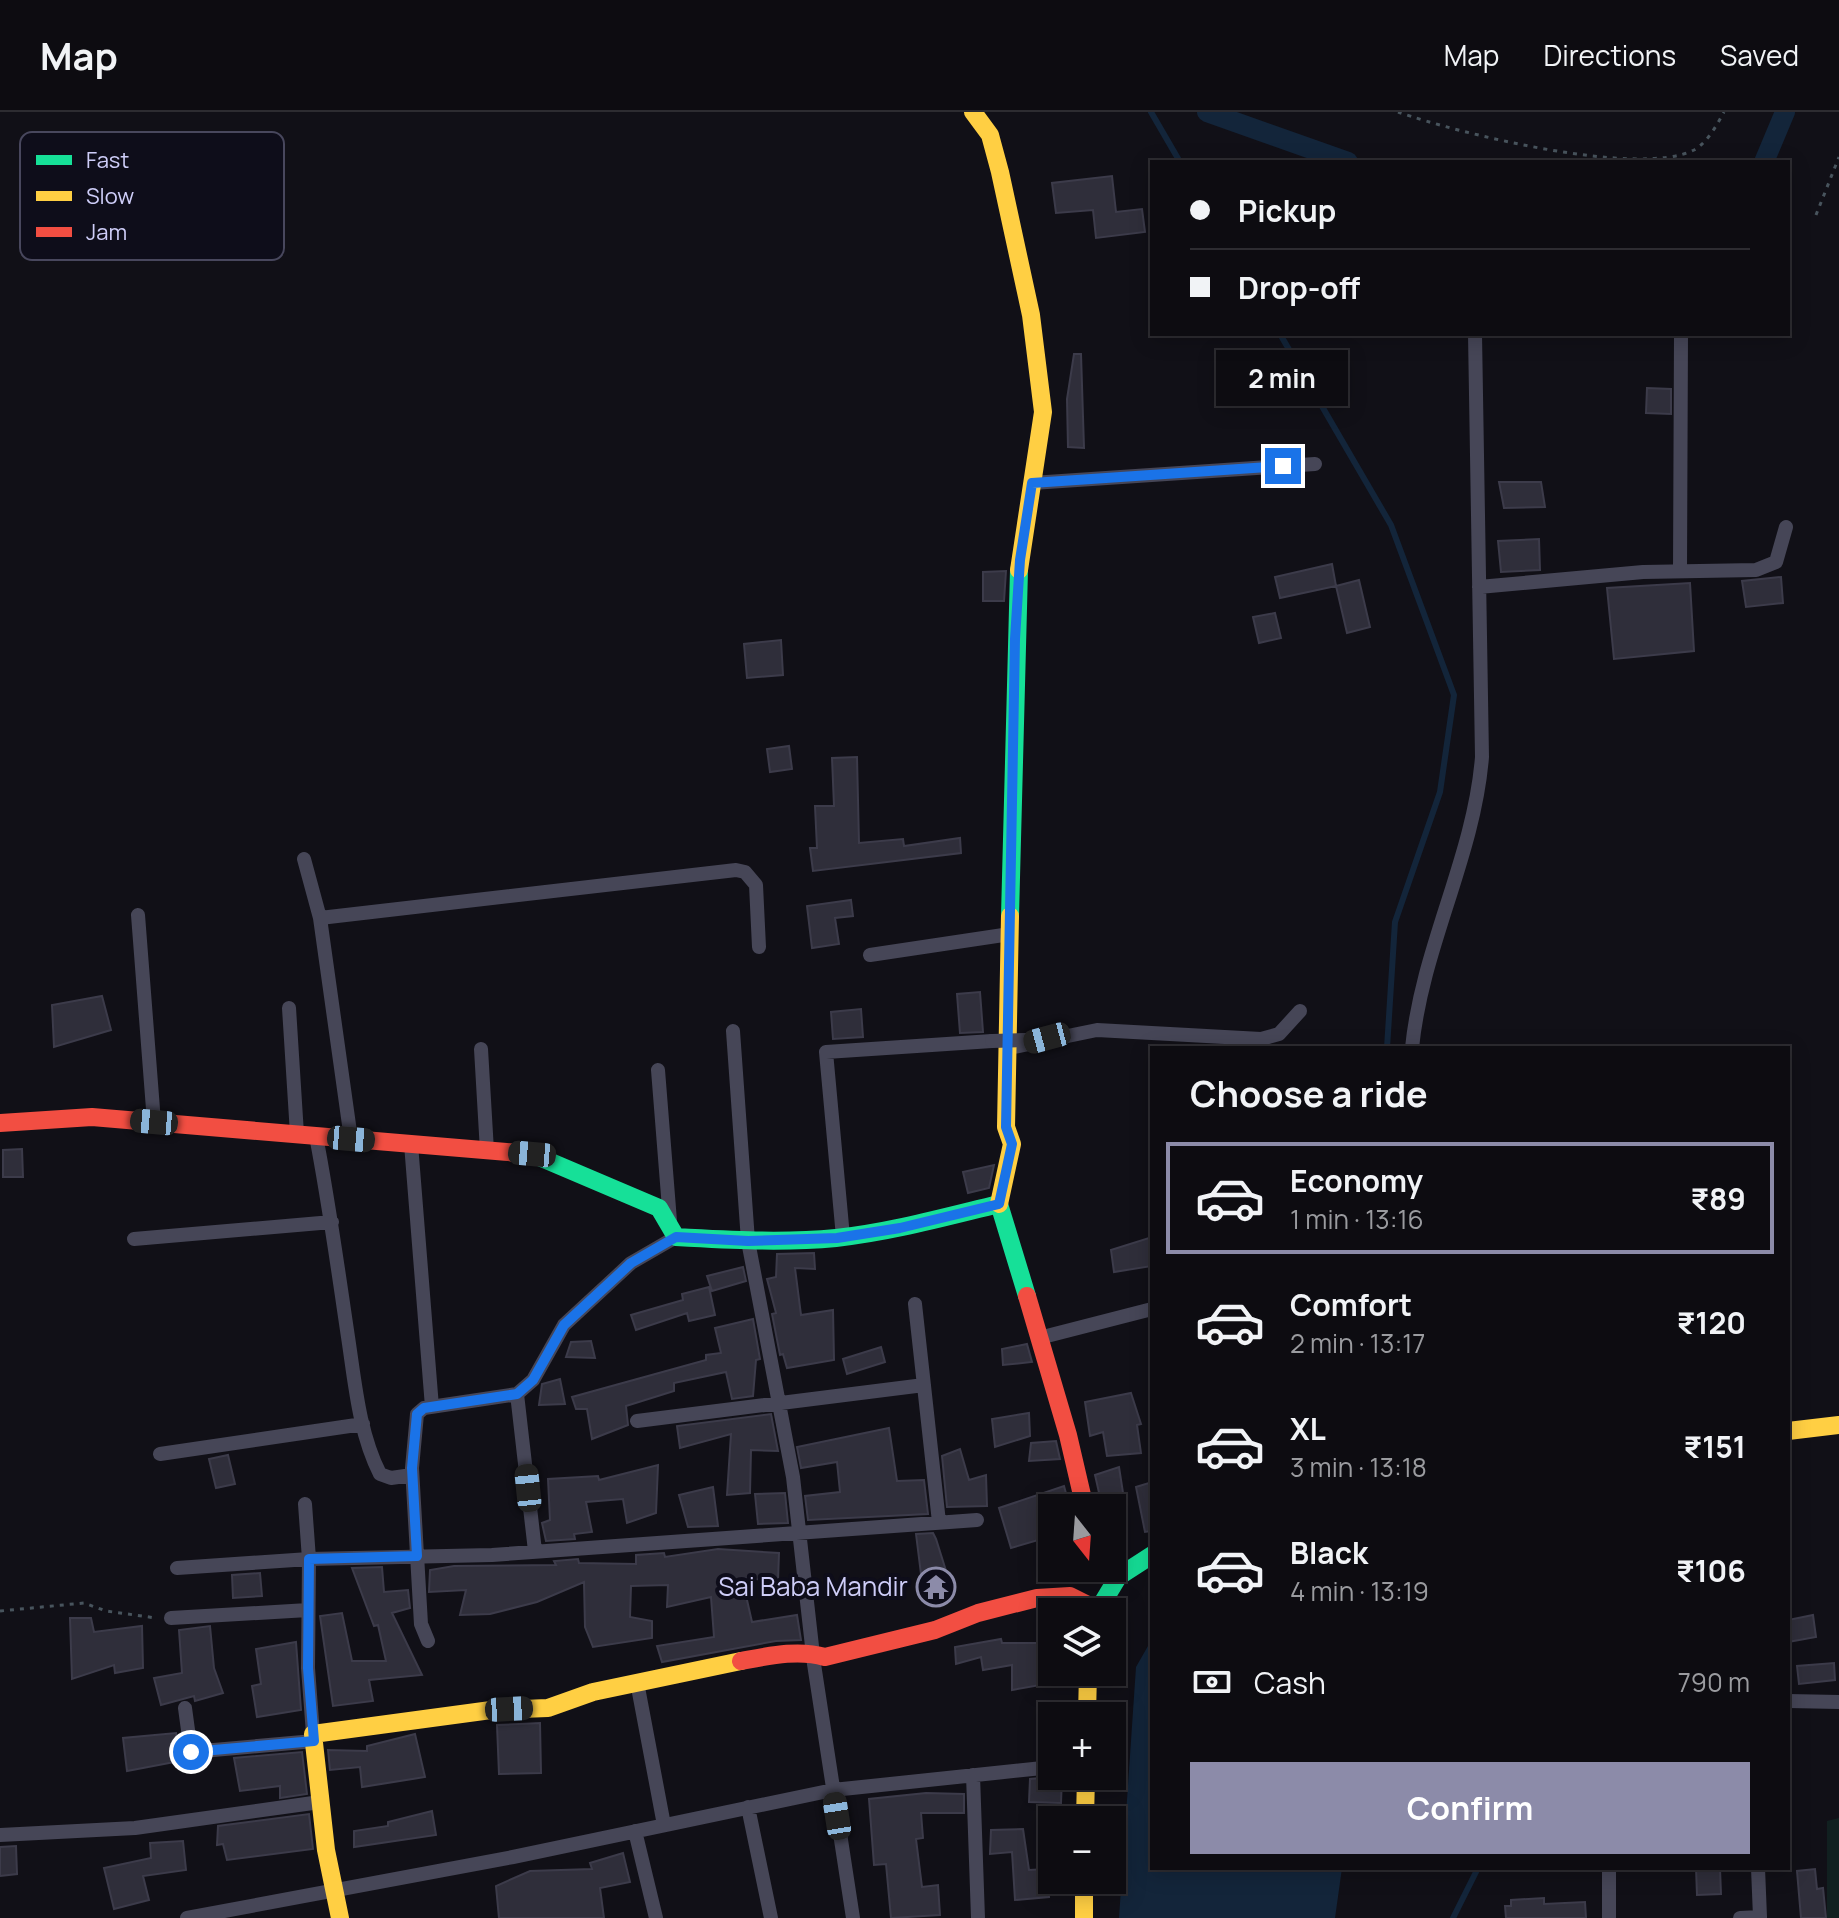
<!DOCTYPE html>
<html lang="en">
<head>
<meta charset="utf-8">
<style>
	body { margin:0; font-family:Manrope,sans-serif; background:#1b1a1f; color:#f1f3f6; height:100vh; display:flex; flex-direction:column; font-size:30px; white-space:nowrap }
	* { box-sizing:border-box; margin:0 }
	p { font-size:26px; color:#9a9b9f }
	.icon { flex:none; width:44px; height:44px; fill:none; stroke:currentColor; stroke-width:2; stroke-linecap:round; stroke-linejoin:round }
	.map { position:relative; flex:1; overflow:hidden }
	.sheet { position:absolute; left:1150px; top:934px; width:640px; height:824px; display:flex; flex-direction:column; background:#0d0c11; border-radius:0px; box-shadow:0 4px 20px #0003,0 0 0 2px #2d2c31 }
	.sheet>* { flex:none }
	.guide { position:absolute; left:1150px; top:48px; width:640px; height:176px; border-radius:0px; box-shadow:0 4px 20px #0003,0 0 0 2px #2d2c31; display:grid; align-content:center; height:176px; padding:0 40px; background:#0d0c11 }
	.needle { width:52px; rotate:163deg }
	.buttons { position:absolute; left:1038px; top:1382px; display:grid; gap:16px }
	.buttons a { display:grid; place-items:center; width:88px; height:88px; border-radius:0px; background:#0d0c11; box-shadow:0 4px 20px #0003,0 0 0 2px #2d2c31; font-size:40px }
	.end { position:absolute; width:36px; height:36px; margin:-18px; border:10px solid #1a73e8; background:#fff; box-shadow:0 0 0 4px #fff }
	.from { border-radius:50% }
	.bubble { position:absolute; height:56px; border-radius:0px; background:#0d0c11; box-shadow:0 4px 20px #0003,0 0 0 2px #2d2c31; font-size:26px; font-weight:700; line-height:56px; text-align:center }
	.car { position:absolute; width:24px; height:48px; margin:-24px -12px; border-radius:10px; box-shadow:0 0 6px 2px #0007; background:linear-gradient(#222 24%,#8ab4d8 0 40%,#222 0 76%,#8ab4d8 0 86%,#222 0) }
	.guide b { display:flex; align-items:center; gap:28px; height:76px; font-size:30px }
	.guide b+b { border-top:2px solid #2d2c31 }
	.guide i { width:20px; height:20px; background:#f1f3f6 }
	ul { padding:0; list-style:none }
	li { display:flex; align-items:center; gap:24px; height:112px; margin:0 16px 12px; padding:0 24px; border:4px solid transparent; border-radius:0px }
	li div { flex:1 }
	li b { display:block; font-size:30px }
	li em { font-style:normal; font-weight:700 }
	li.current { border-color:#8c8ba9 }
	li>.icon { width:72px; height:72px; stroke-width:1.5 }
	h2 { padding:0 40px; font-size:36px; line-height:96px }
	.pay { display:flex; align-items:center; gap:20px; height:88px; padding:0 40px; font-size:30px }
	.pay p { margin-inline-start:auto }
	.cta { display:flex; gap:16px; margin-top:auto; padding:16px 40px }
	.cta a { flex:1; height:92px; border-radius:0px; background:#8c8ba9; color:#fff; font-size:32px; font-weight:700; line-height:92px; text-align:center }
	header { display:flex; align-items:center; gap:48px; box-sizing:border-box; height:112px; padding:0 40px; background:#0d0c11; border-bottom:2px solid #2d2c31 }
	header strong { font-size:38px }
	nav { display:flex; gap:44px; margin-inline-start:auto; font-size:28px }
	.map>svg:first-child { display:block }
</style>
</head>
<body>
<header>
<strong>Map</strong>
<nav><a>Map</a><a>Directions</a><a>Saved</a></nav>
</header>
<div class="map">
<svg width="1839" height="1806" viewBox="0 0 1839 1806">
	<rect width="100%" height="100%" fill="#111017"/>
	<path fill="#112020" d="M1839,1706v100h-12v-97z"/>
	<path fill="#13253a" d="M1152,1527v229h190l-7,50h-216l17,-251z"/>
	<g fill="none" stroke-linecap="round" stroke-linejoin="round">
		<path stroke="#13253a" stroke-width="6" d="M1151,0l29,50
			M1280,222l111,191 63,170 -14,97 -45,130 -8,126
			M1453,1806l25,-50"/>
		<path stroke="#13253a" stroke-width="20" d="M1207,0l141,50
			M1764,50l21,-50"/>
	</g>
	<path fill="#2f2e3a" stroke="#3c3b4a" stroke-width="2" d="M1112,64l4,36 26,-3 3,23 -49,6 -3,-28 -37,3 -4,-30z
		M1074,242h7l3,94 -16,-1 -1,-48z
		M1647,276l24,1v25l-25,-1z
		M1499,370h42l4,25 -41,1z
		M1539,427l1,31 -39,2 -3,-31z
		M1332,452l4,22 -56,12 -5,-21z
		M1006,459l-2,30h-21v-29z
		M1781,465l2,26 -37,4 -4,-26z
		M1359,468l11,47 -23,6 -11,-47z
		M1690,471l4,68 -80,8 -7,-71z
		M1275,501l6,25 -22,5 -6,-26z
		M781,528l2,35 -36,3 -3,-34z
		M789,634l3,23 -22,3 -3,-23z
		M857,645l2,86 44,-4 1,7 56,-8 1,15 -148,18 -3,-23h7l-2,-42h19l-2,-48z
		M851,788l2,16 -18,2 4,26 -27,4 -5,-42z
		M980,880l3,40 -23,1 -3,-39z
		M102,884l9,34 -57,17 -2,-42z
		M861,897l2,28 -30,2 -2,-27z
		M22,1037l1,28h-20v-27z
		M994,1053l-5,23 -21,5 -5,-21z
		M1152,1125v29l-38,6 -3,-22z
		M814,1141l1,16 -20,-1 6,47 32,-5 1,50 -47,8 -4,-14 -3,1 -8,-41 4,-1 -9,-34 9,-2 1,-23z
		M743,1155l3,14 -34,10 -5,-15z
		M709,1175l6,28 -26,6 -2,-8 -51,17 -5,-15 52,-15 -1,-6z
		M753,1207l7,40 -4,1 -3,36 -21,3 -6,-27 -52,11v8l-48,15 2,19 -36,14 -5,-30h-11l-4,-12 134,-37v-5l15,-2 -6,-25z
		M591,1229l4,17 -29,-1 5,-15z
		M1027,1232l5,18 -29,3 -1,-16z
		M881,1235l4,15 -38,12 -4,-15z
		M560,1267l5,25 -26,1 3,-21z
		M1131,1281l10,31 -4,1 4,28 -34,3 -4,-24 -13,4 -5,-34z
		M1029,1301l1,23 -35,11 -3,-28z
		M771,1302l7,37 -27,-1 -1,43 -23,2 4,-61 -51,14 -3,-22z
		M889,1316l8,53 27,-1 4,34 -120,6 -3,-24 35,-4 -3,-30 -36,6 -4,-21z
		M1056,1329l4,18 -31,2 2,-18z
		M960,1337l9,31 17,-5 1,31 -40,1 -5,-51z
		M228,1343l7,29 -19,4 -7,-29z
		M658,1353l-2,48 -29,10 -4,-24 -37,3 6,30 -18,2 1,5 -29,2 -4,-18 8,-3 -2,-41 50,-3 1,4z
		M1119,1355l5,32 -22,7 -7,-31z
		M1152,1370v49l-7,1 -9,-45z
		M1064,1374l6,22h-18v28l-41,12 -12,-40z
		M713,1375l5,39 -30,1 -9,-32z
		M785,1381l3,30 -30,1 -3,-30z
		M933,1421l3,6 11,35h-26l-5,-40z
		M718,1437l61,4 -1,28 -36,-3 10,44 45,-7 4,25 -25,1 -114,21 -5,-16 57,-9 -3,-40 -44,10 1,-22 -37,1 -1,31 22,4v17l-59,9 -8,-20 -1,-45 -47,20 -47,12 -30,1 6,-25 -37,2 1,-22 24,-4 102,-1 -2,-4 24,-2 1,4 57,1v-9l28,-2 1,4z
		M382,1455l2,25 24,-2 2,18 -18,5 30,62 -53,5 4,21 -40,5 -13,-90 22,-3 10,48h34l-8,-36 -4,1 -22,-58z
		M260,1461l2,23 -29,2 -1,-23z
		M1813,1503l3,22 -28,5v-22z
		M70,1506h21l3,14 48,-6 1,42 -28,5 -1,-8 -42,14z
		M210,1514l4,42 9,25 -28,8 -1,-5 -33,9 -7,-27 28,-5 -3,-43z
		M1001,1527l1,4h36l8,41 -34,6v-25l-29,5 -2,-13 -25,7 -1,-17z
		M296,1530l5,68 -44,7 -5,-31 9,-2 -5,-35z
		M1834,1551l1,17 -36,4 -2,-18z
		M540,1611l1,50 -42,1 -2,-49z
		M176,1621l4,28 -53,10 -4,-33z
		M415,1622l10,43 -63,10 -2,-20 -30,3 -2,-20 39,1v-5z
		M302,1640l5,42 -27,4v-12l-40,5 -6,-33z
		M1062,1664l-1,27 -32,-1 1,-23z
		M926,1681l38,1v19h-43l2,25 -7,1 6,48 16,-2 2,30 -49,3 -5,-54 -12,1 -5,-66z
		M432,1699l4,24 -82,12v-16l34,-5v-4z
		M309,1702l4,35 -86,11 -4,-16 -6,1 1,-19z
		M1023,1717l6,41 18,-1 2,28 -34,3 -3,-48 -22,2 1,-24z
		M183,1729l3,29 -43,6 6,24 -35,9 -10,-41 47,-10 -1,-15z
		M16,1734l1,28 -17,2v-29z
		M623,1741l7,29 -30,6 4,30h-105l-3,-32 34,-15 62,-2 -2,-6z
		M1696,1756h24l1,26 -24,1z
		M1815,1757l2,20 6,-1 3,30h-25l-4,-47z
		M1544,1786v6l41,-2 1,16h-80l-1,-12h6v-6z"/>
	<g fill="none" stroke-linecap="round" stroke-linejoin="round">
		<path stroke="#48545d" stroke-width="3" stroke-dasharray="4 6" stroke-linecap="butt" d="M1398,0c59,21 240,66 296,38 14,-8 22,-24 30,-38
			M1816,103l23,-58
			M0,1499l84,-8 22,8 50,7"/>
		<path stroke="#464657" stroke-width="14" d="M1032,371l283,-19
			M1680,458l1,-236
			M1479,475l164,-15 113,-2 20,-8 10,-35
			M304,747l16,59 31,221
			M138,803l16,207
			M320,806l416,-48 9,2 11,13 3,62
			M870,843l140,-21
			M289,896l8,126
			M733,919l15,210 45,236 21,187 39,254
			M1014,935l83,-17 164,9 18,-5 21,-23
			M1412,936c10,-101 62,-191 70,-291l-7,-423
			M481,937l6,102
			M658,958l12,151
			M316,1024c13,67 22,134 32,201 7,46 11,96 32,137l11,4 21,-3
			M411,1032l21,263
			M843,1125l-17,-185 166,-11
			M134,1127l198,-17
			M915,1192l24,218
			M1039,1226l113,-29
			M517,1282l18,157
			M637,1309l287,-36
			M160,1342l203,-30
			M177,1456l132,-9 -4,-55
			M171,1506l137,-8
			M428,1529l-7,-17 -9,-156 5,-54 7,-6 93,-14 16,-14 31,-55 67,-62 45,-26
			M637,1570l27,143
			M1788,1589l51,1
			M185,1596l6,44 123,-11
			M313,1622l-5,-66 1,-109 183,-4 485,-35
			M973,1663l5,143
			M748,1695l23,111
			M635,1719l21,87
			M0,1723l135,-7 185,-26
			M1609,1756v50
			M187,1806l326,-61 320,-67 219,-23
			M1740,1806l20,-1 -2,-49"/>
		<path stroke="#16e098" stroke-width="18" d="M1010,804l9,-346
			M518,1041l14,1 127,54 17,29c53,3 107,6 160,1 55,-6 109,-21 163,-34l28,92
			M1097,1500l21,-35 34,-22"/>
		<path stroke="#ffcf43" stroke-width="18" d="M973,0l17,23 10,37 31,143 12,97 -24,158
			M999,1092l13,-60 -6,-17 4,-211
			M1788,1319l51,-6
			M1087,1604l1,-44
			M1085,1708l1,-44
			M1084,1768v38
			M340,1806l-14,-68 -13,-116 178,-24 57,-2 45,-16 148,-31"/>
		<path stroke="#f24e42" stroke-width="18" d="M0,1011l92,-6 426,36
			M1027,1184l41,139 17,73
			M741,1549c27,-5 57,-12 84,-4l110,-27 43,-17 59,-15 33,-2 28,14"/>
		<path stroke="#464657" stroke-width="14" d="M992,929l33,-1"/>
	</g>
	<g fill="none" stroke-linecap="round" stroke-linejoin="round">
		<path stroke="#1a73e8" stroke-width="10" d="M191,1640l123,-11 -6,-73 1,-109 108,-3 -5,-88 5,-54 7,-6 93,-14 16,-14 31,-55 67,-62 45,-26 72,4 89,-3 63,-10 99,-24 13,-60 -6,-17 9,-488 5,-79 12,-77 251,-17"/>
	</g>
	<defs>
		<symbol id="temple-ring" viewBox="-11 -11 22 22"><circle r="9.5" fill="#0e0d1a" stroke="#8c8ba9" stroke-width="1.5"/><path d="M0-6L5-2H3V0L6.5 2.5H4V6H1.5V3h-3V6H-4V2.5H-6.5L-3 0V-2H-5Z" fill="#8c8ba9"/></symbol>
	</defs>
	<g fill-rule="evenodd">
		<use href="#temple-ring" x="914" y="1453" width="44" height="44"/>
	</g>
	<g text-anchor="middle" stroke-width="8" stroke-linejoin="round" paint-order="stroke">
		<g font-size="26" fill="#cecdf8" stroke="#0e0d1a" text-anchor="end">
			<text x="908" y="1484">Sai Baba Mandir</text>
		</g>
	</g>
	<rect x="20" y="20" width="264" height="128" rx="12" fill="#0e0d1a" stroke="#48475d" stroke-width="2"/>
	<rect x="36" y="43" width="36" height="10" fill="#16e098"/>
	<rect x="36" y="79" width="36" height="10" fill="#ffcf43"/>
	<rect x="36" y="115" width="36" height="10" fill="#f24e42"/>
	<g font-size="22" fill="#cecdf8">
		<text x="86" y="56">Fast</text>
		<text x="86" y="92">Slow</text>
		<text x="86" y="128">Jam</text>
	</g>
</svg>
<div class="buttons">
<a><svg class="needle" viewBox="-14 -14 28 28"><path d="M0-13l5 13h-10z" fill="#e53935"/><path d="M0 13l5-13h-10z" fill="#9a9b9f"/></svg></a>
<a><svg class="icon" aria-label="layers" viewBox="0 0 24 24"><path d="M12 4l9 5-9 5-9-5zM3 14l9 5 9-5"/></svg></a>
<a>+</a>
<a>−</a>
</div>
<i class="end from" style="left:191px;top:1640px"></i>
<i class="end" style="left:1283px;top:354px"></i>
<div class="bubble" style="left:1216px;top:238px;width:132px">2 min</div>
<i class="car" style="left:1047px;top:926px;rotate:255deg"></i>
<i class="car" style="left:154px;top:1010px;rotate:275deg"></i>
<i class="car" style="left:351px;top:1027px;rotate:95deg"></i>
<i class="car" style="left:532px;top:1042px;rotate:275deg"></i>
<i class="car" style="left:528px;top:1376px;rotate:354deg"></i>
<i class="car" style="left:509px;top:1597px;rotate:87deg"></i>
<i class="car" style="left:837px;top:1704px;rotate:351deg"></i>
<div class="guide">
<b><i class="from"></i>Pickup</b>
<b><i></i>Drop-off</b>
</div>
<section class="sheet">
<h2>Choose a ride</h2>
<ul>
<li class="current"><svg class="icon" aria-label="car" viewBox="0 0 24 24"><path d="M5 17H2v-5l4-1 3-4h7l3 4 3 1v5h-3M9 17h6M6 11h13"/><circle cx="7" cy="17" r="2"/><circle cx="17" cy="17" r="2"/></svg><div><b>Economy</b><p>1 min · 13:16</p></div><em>₹89</em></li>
<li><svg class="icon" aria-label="car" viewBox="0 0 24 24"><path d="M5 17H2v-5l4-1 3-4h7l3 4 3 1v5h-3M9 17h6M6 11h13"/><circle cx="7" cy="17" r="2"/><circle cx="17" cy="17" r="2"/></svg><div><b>Comfort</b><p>2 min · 13:17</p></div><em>₹120</em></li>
<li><svg class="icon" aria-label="car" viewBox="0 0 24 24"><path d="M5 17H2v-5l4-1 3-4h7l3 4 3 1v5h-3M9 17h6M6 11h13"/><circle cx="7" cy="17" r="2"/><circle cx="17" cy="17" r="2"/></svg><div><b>XL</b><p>3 min · 13:18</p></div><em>₹151</em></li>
<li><svg class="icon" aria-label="car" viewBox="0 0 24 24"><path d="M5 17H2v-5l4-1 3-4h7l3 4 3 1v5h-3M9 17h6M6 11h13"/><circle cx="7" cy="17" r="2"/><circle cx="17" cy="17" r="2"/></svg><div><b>Black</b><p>4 min · 13:19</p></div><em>₹106</em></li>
</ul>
<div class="pay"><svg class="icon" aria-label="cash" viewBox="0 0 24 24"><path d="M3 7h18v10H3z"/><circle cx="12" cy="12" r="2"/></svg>Cash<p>790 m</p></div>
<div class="cta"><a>Confirm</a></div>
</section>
</div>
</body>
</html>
